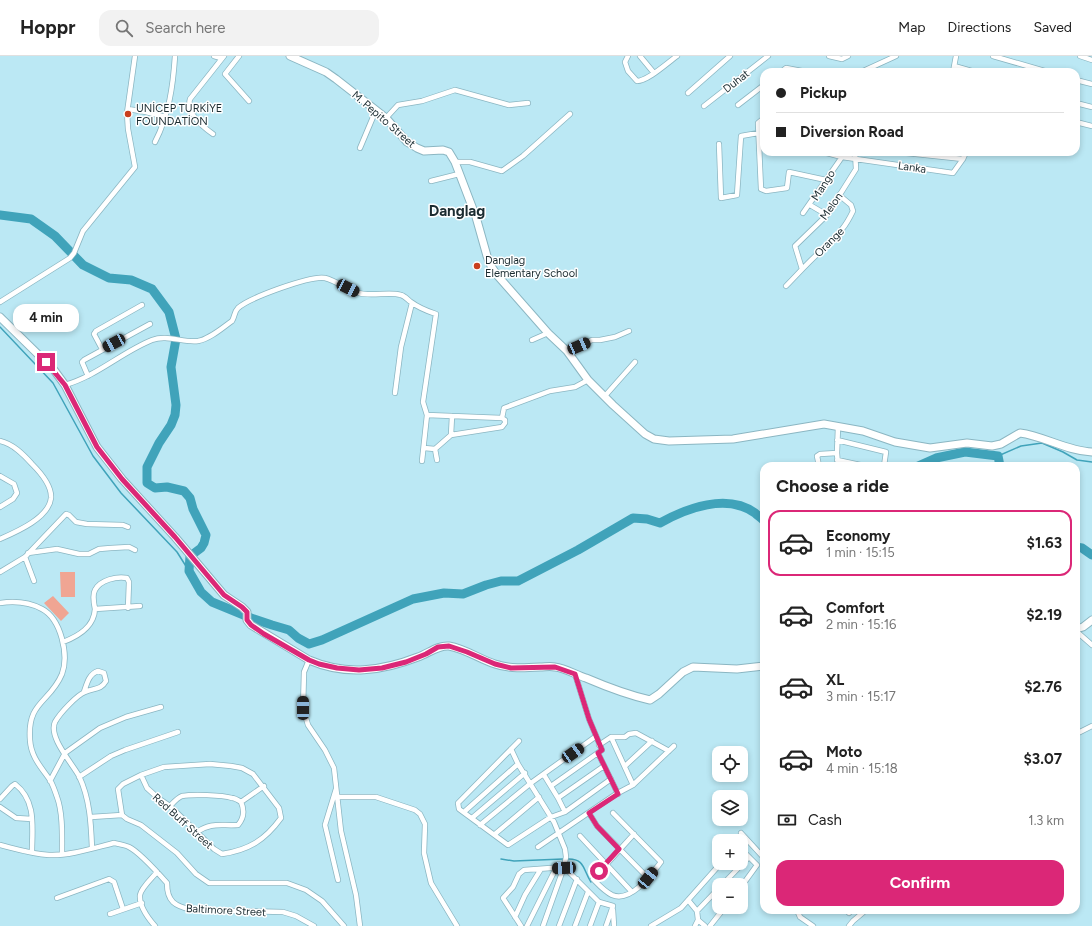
<!DOCTYPE html>
<html lang="en">
<head>
<meta charset="utf-8">
<style>
	body { margin:0; font-family:Figtree,sans-serif; background:#f2f2f2; color:#222; height:100vh; display:flex; flex-direction:column; font-size:15px; white-space:nowrap }
	* { box-sizing:border-box; margin:0 }
	p { font-size:13px; color:#767676 }
	.icon { flex:none; width:22px; height:22px; fill:none; stroke:currentColor; stroke-width:2; stroke-linecap:round; stroke-linejoin:round }
	.map { position:relative; flex:1; overflow:hidden }
	.drawer { position:absolute; left:760px; top:406px; width:320px; height:452px; display:flex; flex-direction:column; background:#fff; border-radius:12px; box-shadow:0 2px 6px #0003 }
	.drawer>* { flex:none }
	.top-card { position:absolute; left:760px; top:12px; width:320px; height:88px; border-radius:12px; box-shadow:0 2px 6px #0003; display:grid; align-content:center; height:88px; padding:0 16px; background:#fff }
	.fabs { position:absolute; left:712px; top:690px; display:grid; gap:8px }
	.fabs a { display:grid; place-items:center; width:36px; height:36px; border-radius:8px; background:#fff; box-shadow:0 2px 6px #0003; font-size:20px }
	.end { position:absolute; width:18px; height:18px; margin:-9px; border:5px solid #db2777; background:#fff; box-shadow:0 0 0 2px #fff }
	.from { border-radius:50% }
	.bubble { position:absolute; height:28px; border-radius:12px; background:#fff; box-shadow:0 2px 6px #0003; font-size:13px; font-weight:700; line-height:28px; text-align:center }
	.car { position:absolute; width:12px; height:24px; margin:-12px -6px; border-radius:5px; box-shadow:0 0 3px 1px #0007; background:linear-gradient(#222 24%,#8ab4d8 0 40%,#222 0 76%,#8ab4d8 0 86%,#222 0) }
	.top-card b { display:flex; align-items:center; gap:14px; height:38px; font-size:15px }
	.top-card b+b { border-top:1px solid #e0e0e0 }
	.top-card i { width:10px; height:10px; background:#222 }
	ul { padding:0; list-style:none }
	li { display:flex; align-items:center; gap:12px; height:66px; margin:0 8px 6px; padding:0 8px; border:2px solid transparent; border-radius:12px }
	li div { flex:1 }
	li b { display:block; font-size:15px }
	li em { font-style:normal; font-weight:700 }
	li.active { border-color:#db2777 }
	li>.icon { width:36px; height:36px; stroke-width:1.5 }
	h2 { padding:0 16px; font-size:18px; line-height:48px }
	.pay { display:flex; align-items:center; gap:10px; height:44px; padding:0 16px; font-size:15px }
	.pay p { margin-inline-start:auto }
	.primary-button { display:flex; gap:8px; margin-top:auto; padding:8px 16px }
	.primary-button a { flex:1; height:46px; border-radius:12px; background:#db2777; color:#fff; font-size:16px; font-weight:700; line-height:46px; text-align:center }
	header { display:flex; align-items:center; gap:24px; box-sizing:border-box; height:56px; padding:0 20px; background:#fff; border-bottom:1px solid #e0e0e0 }
	header strong { font-size:19px }
	nav { display:flex; gap:22px; margin-inline-start:auto; font-size:14px }
	.search { width:280px; height:36px; background:#f2f2f2; display:flex; align-items:center; gap:10px; box-sizing:border-box; padding:0 14px; border-radius:12px; color:#767676; font-size:15px }
	.map>svg:first-child { display:block }
</style>
</head>
<body>
<header>
<strong>Hoppr</strong>
<div class="search"><svg class="icon" aria-label="search" viewBox="0 0 24 24"><circle cx="10" cy="10" r="6"/><path d="M15 15l6 6"/></svg>Search here</div>
<nav><a>Map</a><a>Directions</a><a>Saved</a></nav>
</header>
<div class="map">
<svg width="1092" height="870" viewBox="0 0 1092 870">
	<rect width="100%" height="100%" fill="#bbe8f4"/>
	<path fill="#f0a593" d="M60,516h15v25h-14z
		M53,540l16,17 -8,8 -17,-18z"/>
	<g fill="none" stroke-linecap="round" stroke-linejoin="round">
		<path stroke="#40a3ba" stroke-width="1.5" d="M0,271l53,56 40,73 28,37 56,59 12,19
			M998,400l23,-10 21,-3 21,9 14,8 15,2
			M501,803l13,2 49,-2
			M567,803c18,-1 16,11 24,23"/>
		<path stroke="#40a3ba" stroke-width="9" d="M0,159l31,4 24,17 28,29 26,13 22,2 21,9 17,23 7,27 -5,28 5,38 -1,10 -4,10 -12,18 -12,24v16l8,5 12,-1 17,4 6,7 3,11 13,26 -2,8 -3,5 -8,6
			M918,410l18,-8 29,-6 33,4 2,10
			M1076,491l6,1 10,7
			M190,500l-1,15 12,21 11,10 39,16 21,7 17,5 9,8 11,6 13,-4 91,-41 31,-6 19,1 23,-9 15,-4h17l60,-31 55,-32 14,1 13,4c27,-15 67,-30 95,-10 3,3 7,5 9,8"/>
		<defs>
			<path id="street" d="M214,0l7,2
				M239,0l-14,18 24,27
				M628,0l-3,6 3,9 9,10c11,0 30,-18 40,-25
				M640,0l14,17
				M829,0l13,3 6,-3
				M993,0l55,16
				M1080,0l12,4
				M954,10l21,6
				M781,16l5,-4 21,4
				M861,16l35,-16
				M953,16l3,-16
				M1076,24l16,4
				M688,37l42,-37
				M1076,47l16,4
				M738,49l26,-20
				M704,50l64,-50
				M128,53l18,3 20,5
				M386,62l12,-13 24,-4 33,-11 54,15 19,-2
				M764,62l-6,5 3,66 5,2 21,-3 2,-16 37,8
				M1076,66l16,4
				M213,78c-10,-7 -27,-21 -23,-35l34,-43
				M155,86c14,-27 18,-56 20,-86
				M719,88l2,54 16,-3 4,-59 17,-3 6,2
				M360,92l16,-38
				M823,96l19,5 111,16 10,-14 3,-7
				M897,96l66,7
				M455,106h15l32,9 21,-15 47,-42
				M431,125l28,-7
				M810,149l17,10
				M803,157l39,-56
				M802,213l-7,-23 32,-31 29,-46 -1,-17
				M786,230c12,-12 23,-25 36,-36 15,-15 22,-20 31,-39l-2,-6 -12,-10
				M0,246l70,-44 4,-5 9,-22 52,-64 -7,-38 -1,-16 8,-57
				M532,284l16,-7
				M102,293l-8,-15 2,-3 46,-26
				M567,295l25,-11h8l15,-3 14,-6
				M88,320l-6,-14 2,-2 66,-36
				M65,329c32,-9 57,-33 87,-45 15,-6 31,3 46,1 12,-2 24,-13 34,-20 3,-5 2,-9 6,-13 11,-10 73,-33 87,-30 12,3 22,12 34,15 13,4 30,-2 42,2 4,1 7,5 10,7 8,6 16,9 25,12l-13,88 4,13
				M395,337l6,-46 11,-44
				M604,341l31,-35
				M451,379l1,-19
				M837,384l49,12 -2,14
				M0,385c13,3 23,13 32,23 8,8 20,21 19,34 -2,20 -35,34 -51,41
				M424,392l11,1 16,-14 51,-8 3,-4v-3l-3,-2 2,-10 46,-17 25,-4 13,-7
				M435,393l2,11
				M837,404l28,6
				M422,405l5,-46 75,3
				M819,410l-2,-10 3,-2 17,-1
				M838,410l-1,-13 1,-26
				M0,420l14,8 3,9 -4,6 -13,8
				M28,497l29,-4 22,5h10l10,-5 12,-1 18,-1 6,3
				M25,501l9,24
				M0,516l25,-15 41,-43 3,1 7,7 11,2 36,1 5,2
				M0,547c14,-2 29,-1 42,6 19,10 27,46 20,65 -12,29 -35,27 -32,66 1,17 11,27 20,40 3,5 5,11 7,17 6,16 5,40 5,57
				M95,553c-1,-5 -3,-14 0,-19 5,-10 22,-14 32,-12l2,4 -1,26
				M1076,575l16,14
				M63,586c16,-6 31,-15 32,-33l45,-3
				M309,604l-5,12 -1,36 5,17 17,25 9,18 7,63 15,64 4,31
				M84,636c3,-9 5,-18 14,-21l6,2 2,8c-5,9 -12,7 -21,11 -8,3 -25,21 -30,30 -7,15 17,41 24,54 11,23 12,48 13,72
				M1076,678l16,-8
				M611,681l22,48
				M519,685l-61,62 1,6 49,36 43,-28 14,-5 46,-33
				M599,689l12,-8h14l4,-3 7,-1 33,18
				M511,693l7,15 36,58 11,27 1,8 -2,10 -21,59
				M598,697l20,41
				M625,710l27,-25
				M544,719l14,23 7,14
				M79,721l32,-21 14,-6 53,-18
				M50,725l15,-28 35,-25 26,-11 35,-10
				M551,730l51,-36 -13,-31 -14,-45
				M336,733l-11,36 13,55
				M337,741h39l39,13 5,4 5,10 -1,29 7,30 26,43
				M558,742l46,-32
				M0,743l12,-13 3,-2c22,17 17,44 17,68
				M241,746l23,-16
				M170,750c3,-3 7,-8 12,-10 10,-2 40,-1 50,2 3,0 6,2 9,4 4,9 3,16 -3,23 -17,1 -27,-3 -41,7
				M0,751l16,11 16,1
				M464,756l54,-48
				M589,757l8,13 51,52
				M613,757l48,49c-10,13 -30,41 -49,33 -8,-4 -14,-11 -19,-16l41,-45
				M122,759l-4,-26 5,-5 18,-9 23,-8 46,-3 21,2 11,2 11,6 26,34 2,10c-16,22 -32,32 -59,36l-8,-5 -44,-43 -12,-8 -11,-10 -6,-13
				M91,761l31,-2 5,4 14,6 36,28 19,21 13,9h78l19,7 16,11 22,25
				M472,762l53,-45
				M480,769l51,-42 64,-46
				M741,777l23,25
				M495,778l44,-37
				M580,780l52,56
				M0,789c16,4 32,9 49,10 20,1 45,-7 65,-12 5,1 11,2 15,4 10,5 30,27 38,36 0,19 8,23 25,27l91,2 13,4 18,10
				M538,791l78,-53 17,-9 41,-39
				M741,793l16,16 -16,22
				M722,829l27,-28
				M57,842l52,-19 5,3 9,27
				M688,844l9,11 1,9 -3,6
				M613,854l1,16
				M797,854l3,7 13,9
				M697,855l22,-23
				M849,857l2,-3
				M110,858l32,-11
				M515,861l10,-22 16,-26
				M698,864l7,6
				M155,870c-7,-8 -16,-20 -15,-31 1,-7 13,-18 17,-23
				M521,870l-18,-28 10,-11 6,-13 5,-4 40,-3 35,35 14,4
				M527,870l29,-58
				M559,870l18,-47
				M575,870l13,-34
				M590,870l9,-24
				M606,870l7,-20
				M651,870l30,-18 40,-45
				M710,870l15,-19
				M849,870l4,-5 13,-11"/>
			<path id="secondary" d="M290,0l36,16 10,7 50,39 21,24 10,6 7,3 19,-1 6,2 6,10 21,55 11,39 4,10 6,9 51,58 19,18 21,29 25,25 32,29 9,5 15,2 64,-2 91,-15 39,7 32,11 35,6 37,-5 25,3 9,-2 19,-11c24,3 47,18 72,19
				M0,261l54,53 11,15 32,62 25,32 53,58 49,58 18,12 5,5v8l4,5 58,35c37,16 73,11 109,-3 11,-4 20,-12 31,-11 17,3 30,13 46,18 14,5 30,4 45,3 5,0 10,-1 15,0 10,1 21,8 31,11 21,9 42,17 64,22l9,-6 24,-22 10,-5 44,2 27,-3
				M1076,573l7,-2 9,-7"/>
		</defs>
		<use href="#street" stroke="#8bb6c2" stroke-width="6"/>
		<use href="#secondary" stroke="#8bb6c2" stroke-width="9"/>
		<use href="#street" stroke="#fff" stroke-width="4.5"/>
		<use href="#secondary" stroke="#fff" stroke-width="7"/>
	</g>
	<g fill="none" stroke-linecap="round" stroke-linejoin="round">
		<path stroke="#db2777" stroke-width="5" d="M46,306l19,23 32,62 25,32 53,58 49,58 18,12 5,5v8l4,5 13,9 45,26 10,4 18,4 22,2 23,-2 24,-6 20,-8 12,-7 11,-1 18,6 28,12 16,4 44,-1 20,7 14,45 13,31 -4,3 20,41 -29,19 8,13 22,23 -20,22"/>
	</g>
	<g fill="#c93f1e" stroke="#fff" stroke-width="1.5">
		<circle cx="128" cy="58" r="4"/>
		<circle cx="477" cy="210" r="4"/>
	</g>
	<g text-anchor="middle" stroke-width="3" stroke-linejoin="round" paint-order="stroke">
		<g font-size="11" fill="#1b2c31" stroke="#fff">
			<text transform="translate(736 25) rotate(-38)" y="4">Duhat</text>
			<text transform="translate(384 63) rotate(41)" y="4">M. Pepito Street</text>
			<text transform="translate(912 111) rotate(8)" y="4">Lanka</text>
			<text transform="translate(823 129) rotate(-57)" y="4">Mango</text>
			<text transform="translate(831 150) rotate(-55)" y="4">Melon</text>
			<text transform="translate(829 186) rotate(-45)" y="4">Orange</text>
			<text transform="translate(183 765) rotate(42)" y="4">Red Buff Street</text>
			<text transform="translate(226 854) rotate(3)" y="4">Baltimore Street</text>
		</g>
		<g font-size="11" fill="#1b2c31" stroke="#fff" text-anchor="start">
			<text x="136" y="56">UNİCEP TURKİYE<tspan x="136" dy="13">FOUNDATİON</tspan></text>
			<text x="485" y="208">Danglag<tspan x="485" dy="13">Elementary School</tspan></text>
		</g>
		<g font-size="15" font-weight="bold" fill="#1b2c31" stroke="#fff">
			<text x="457" y="160">Danglag</text>
		</g>
	</g>
</svg>
<div class="fabs">
<a><svg class="icon" aria-label="locate" viewBox="0 0 24 24"><circle cx="12" cy="12" r="6"/><path d="M12 2v4M12 18v4M2 12h4M18 12h4"/></svg></a>
<a><svg class="icon" aria-label="layers" viewBox="0 0 24 24"><path d="M12 4l9 5-9 5-9-5zM3 14l9 5 9-5"/></svg></a>
<a>+</a>
<a>−</a>
</div>
<i class="end from" style="left:599px;top:815px"></i>
<i class="end" style="left:46px;top:306px"></i>
<div class="bubble" style="left:13px;top:248px;width:66px">4 min</div>
<i class="car" style="left:348px;top:232px;rotate:117deg"></i>
<i class="car" style="left:114px;top:287px;rotate:242deg"></i>
<i class="car" style="left:579px;top:290px;rotate:67deg"></i>
<i class="car" style="left:303px;top:652px;rotate:0deg"></i>
<i class="car" style="left:573px;top:697px;rotate:55deg"></i>
<i class="car" style="left:564px;top:812px;rotate:267deg"></i>
<i class="car" style="left:648px;top:822px;rotate:39deg"></i>
<div class="top-card">
<b><i class="from"></i>Pickup</b>
<b><i></i>Diversion Road</b>
</div>
<section class="drawer">
<h2>Choose a ride</h2>
<ul>
<li class="active"><svg class="icon" aria-label="car" viewBox="0 0 24 24"><path d="M5 17H2v-5l4-1 3-4h7l3 4 3 1v5h-3M9 17h6M6 11h13"/><circle cx="7" cy="17" r="2"/><circle cx="17" cy="17" r="2"/></svg><div><b>Economy</b><p>1 min · 15:15</p></div><em>$1.63</em></li>
<li><svg class="icon" aria-label="car" viewBox="0 0 24 24"><path d="M5 17H2v-5l4-1 3-4h7l3 4 3 1v5h-3M9 17h6M6 11h13"/><circle cx="7" cy="17" r="2"/><circle cx="17" cy="17" r="2"/></svg><div><b>Comfort</b><p>2 min · 15:16</p></div><em>$2.19</em></li>
<li><svg class="icon" aria-label="car" viewBox="0 0 24 24"><path d="M5 17H2v-5l4-1 3-4h7l3 4 3 1v5h-3M9 17h6M6 11h13"/><circle cx="7" cy="17" r="2"/><circle cx="17" cy="17" r="2"/></svg><div><b>XL</b><p>3 min · 15:17</p></div><em>$2.76</em></li>
<li><svg class="icon" aria-label="car" viewBox="0 0 24 24"><path d="M5 17H2v-5l4-1 3-4h7l3 4 3 1v5h-3M9 17h6M6 11h13"/><circle cx="7" cy="17" r="2"/><circle cx="17" cy="17" r="2"/></svg><div><b>Moto</b><p>4 min · 15:18</p></div><em>$3.07</em></li>
</ul>
<div class="pay"><svg class="icon" aria-label="cash" viewBox="0 0 24 24"><path d="M3 7h18v10H3z"/><circle cx="12" cy="12" r="2"/></svg>Cash<p>1.3 km</p></div>
<div class="primary-button"><a>Confirm</a></div>
</section>
</div>
</body>
</html>
